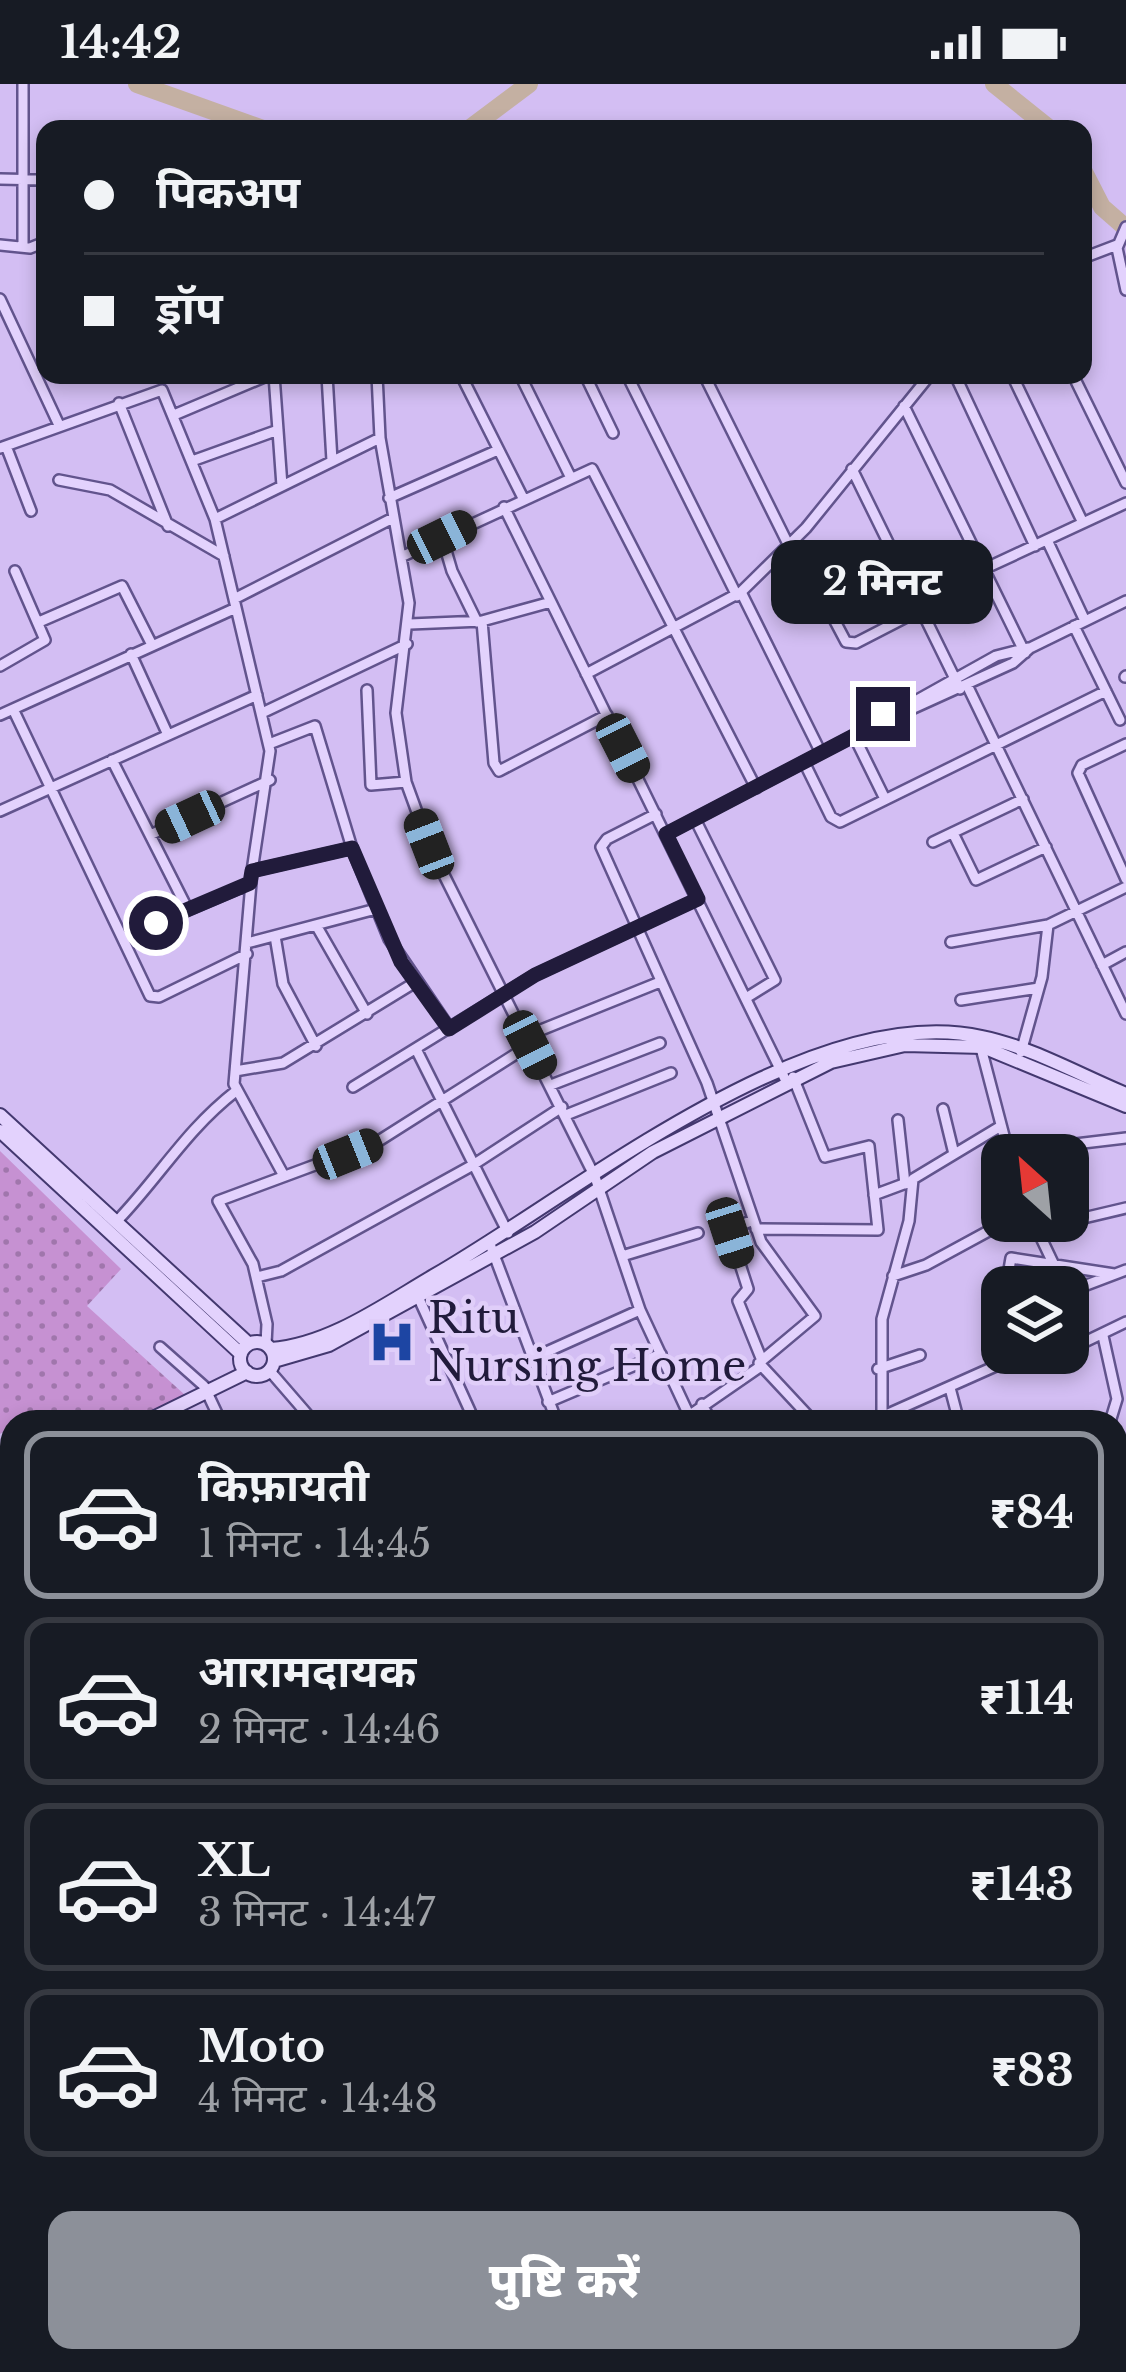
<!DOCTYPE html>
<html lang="hi">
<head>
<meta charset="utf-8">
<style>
	body { margin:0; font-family:"Libre Baskerville","Noto Sans Devanagari",serif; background:#242831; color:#f1f3f6; height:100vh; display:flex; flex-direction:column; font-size:45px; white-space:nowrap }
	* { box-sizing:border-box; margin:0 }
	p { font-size:39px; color:#9ea1a6 }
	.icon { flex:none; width:66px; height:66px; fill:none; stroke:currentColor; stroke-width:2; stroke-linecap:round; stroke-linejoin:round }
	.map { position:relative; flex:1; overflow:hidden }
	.side { position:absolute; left:0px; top:1326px; width:1128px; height:963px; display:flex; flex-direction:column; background:#171b24; border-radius:36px 36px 0 0; box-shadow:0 6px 18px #0003 }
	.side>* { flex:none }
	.hud { position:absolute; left:36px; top:36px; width:1056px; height:264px; border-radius:24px; box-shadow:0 6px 18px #0003; display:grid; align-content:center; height:264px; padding:0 48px; background:#171b24 }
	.needle { width:78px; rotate:333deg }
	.fabs { position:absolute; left:981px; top:1050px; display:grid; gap:24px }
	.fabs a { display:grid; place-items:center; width:108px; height:108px; border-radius:24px; background:#171b24; box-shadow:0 6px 18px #0003; font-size:60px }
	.end { position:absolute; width:54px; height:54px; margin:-27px; border:15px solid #211b3b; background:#fff; box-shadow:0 0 0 6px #fff }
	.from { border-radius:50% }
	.bubble { position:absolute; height:84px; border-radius:24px; background:#171b24; box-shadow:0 6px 18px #0003; font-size:39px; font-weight:800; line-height:84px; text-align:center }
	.car { position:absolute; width:36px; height:72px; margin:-36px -18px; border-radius:15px; box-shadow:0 0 9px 3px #0007; background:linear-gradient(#222 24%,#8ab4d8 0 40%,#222 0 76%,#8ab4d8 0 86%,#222 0) }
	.hud b { display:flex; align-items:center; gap:42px; height:114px; font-size:45px }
	.hud b+b { border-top:3px solid #363941 }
	.hud i { width:30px; height:30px; background:#f1f3f6 }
	ul { padding:21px 0 0; list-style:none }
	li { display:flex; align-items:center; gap:36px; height:168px; margin:0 24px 18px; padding:0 24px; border:6px solid #363941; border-radius:24px }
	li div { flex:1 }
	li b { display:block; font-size:45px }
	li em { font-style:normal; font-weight:800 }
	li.active { border-color:#8c9099 }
	li>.icon { width:108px; height:108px; stroke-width:1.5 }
	.button { display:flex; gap:24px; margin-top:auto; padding:24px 48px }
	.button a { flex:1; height:138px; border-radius:24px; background:#8c9099; color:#fff; font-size:48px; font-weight:800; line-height:138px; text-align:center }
	.status { display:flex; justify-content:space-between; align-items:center; height:84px; padding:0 60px; background:#171b24; direction:ltr }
	.status svg { height:33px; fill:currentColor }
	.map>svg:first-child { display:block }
</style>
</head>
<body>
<div class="status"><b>14:42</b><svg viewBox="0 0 49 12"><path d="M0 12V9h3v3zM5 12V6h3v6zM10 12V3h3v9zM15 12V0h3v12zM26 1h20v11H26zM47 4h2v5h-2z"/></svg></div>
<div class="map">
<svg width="1126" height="2288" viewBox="0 0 1126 2288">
	<defs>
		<pattern id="farmland-furrows" width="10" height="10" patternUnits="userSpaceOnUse" patternTransform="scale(3)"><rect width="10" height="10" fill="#cdaae9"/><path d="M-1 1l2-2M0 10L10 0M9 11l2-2" fill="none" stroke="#a68abe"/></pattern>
		<pattern id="park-dots" width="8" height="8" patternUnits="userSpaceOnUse" patternTransform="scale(3)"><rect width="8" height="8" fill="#c691d2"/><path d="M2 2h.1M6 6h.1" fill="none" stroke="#a076ac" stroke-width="1.8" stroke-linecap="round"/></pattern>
	</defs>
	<rect width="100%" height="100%" fill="#d3bef3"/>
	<path fill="url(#farmland-furrows)" d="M1126,1847v92h-10v-91z"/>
	<path fill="url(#park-dots)" d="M0,1067l121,118 -34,37 98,89 -57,27h-94l-5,-8 -29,20z"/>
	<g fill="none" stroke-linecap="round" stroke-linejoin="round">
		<path stroke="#c4b0a2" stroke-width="18" d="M137,0l126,45
			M994,0l56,45
			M469,45l60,-45
			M1083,86l19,37 24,21"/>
		<defs>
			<path id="street" d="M23,0v162
				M0,95l45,1
				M1126,143l-9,21 9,42
				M0,161l30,3 15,-6
				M1083,174l34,-13
				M0,215l59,126
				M274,291l8,111
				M327,291l5,86
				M377,291l3,63 29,165 -13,110 10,69 23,63 166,332 45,133 48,103
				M461,291l62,123
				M520,291l50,101
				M585,291l28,58
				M627,291l110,221
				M704,291l85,171
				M955,291l80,171
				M1012,291l71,148
				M1073,291l53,108
				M119,319l49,123
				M904,322l121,247
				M174,331l95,-40
				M6,362l25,65
				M0,364l162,-58 53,129
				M192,377l86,-31
				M852,385l108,220
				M59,396l51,10 114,66
				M389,414l109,-48
				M504,423l47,95
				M442,453l10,34 25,51
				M1047,456l38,81
				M793,458l53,100 10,1 66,-34
				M401,473l191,-88 164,319
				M984,485l142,-66
				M741,508l80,161
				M234,515l159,-81
				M482,537l12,142 5,8 108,-56
				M39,538l83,-36 30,59
				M410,540l72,-3 69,-19 235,479
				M1074,542l46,94
				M131,570l37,81
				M0,582l45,-26 -30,-69
				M586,590l155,-82 65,-64 124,-153
				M1125,593l1,-1
				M967,601l159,329
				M367,606l4,95 35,-3
				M13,625l137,287 9,1 88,-43
				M262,629l145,-69
				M0,631l236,-107
				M867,644l129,-72 32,-8
				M854,652l31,63
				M269,660l46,-18 37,122 37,91 61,90
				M1126,660l-44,21 -4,8 48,106
				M112,676l76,150
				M804,678l27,55 9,5 266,-131
				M0,727l257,-116
				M656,730l-49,25 -6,8 106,236 54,159 54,74 -56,47 55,59
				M695,735l80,161 -29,18
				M953,749l23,47 70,-33
				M666,750l197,-103 150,-68 17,-15 96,-47
				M150,751l120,-55
				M933,758l90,-43
				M252,787l100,-23
				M316,841l51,89
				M275,852l8,48 33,62
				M124,853l127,-54
				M951,858l97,-17
				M247,859l129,-34
				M1102,881l24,-13
				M961,916l78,-12
				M526,952l134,-54
				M980,960l29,111
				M417,967l91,182
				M1021,968l21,-75 6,-52 78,-38
				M235,987l48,-8 131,-80
				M551,1001l109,-42
				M353,1003l182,-112 163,-76
				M943,1025l11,45
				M566,1031l105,-42
				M898,1036l7,64
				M1008,1068l118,-14
				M284,1092l-50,-92 18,-213 18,-120 -55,-232 165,-81
				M874,1111l35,-13
				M753,1136l-24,10 19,59 -10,12 23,57
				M117,1137c44,-46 68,-90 119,-130
				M1033,1137l21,44
				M756,1145l122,1 -9,-84 -44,11 -32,-80
				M1037,1145l89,-21
				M490,1160l67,178
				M622,1172l76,-23
				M893,1192l33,-11 81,-44
				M257,1193l24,-6 192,-106 89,-58
				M1006,1203l5,-29 103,16
				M415,1206l60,132
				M1068,1208l58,-22
				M1103,1252l14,63 -7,23
				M266,1260l1,-20 -14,-60 -35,-63 159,-59 153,-97
				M160,1263l44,39 17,36
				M1068,1266l58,-28
				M533,1274l107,-48
				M878,1285l42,-14
				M269,1286l45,52
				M950,1304l9,34
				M548,1318l113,-48
				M702,1320l9,18
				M882,1332v-97l27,-98 4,-42 88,-53
				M680,1338l81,-56
				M870,1338l137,-61 43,-8
				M0,1422l12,21
				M0,1650l12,-22
				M0,1677l12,25
				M8,1790l4,20
				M1116,1819l10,-1
				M0,1837l12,6
				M0,1961l12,-1
				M1116,2015h10
				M1116,2164h10
				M227,2277l1,11
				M294,2277l3,11
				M579,2277l5,11
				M711,2277l4,11
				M113,2278v10
				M428,2288l1,-11
				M639,2288l1,-11
				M817,2288l21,-11"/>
			<path id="secondary" d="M0,1031l249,229
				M0,1047l241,223
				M240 1275a17 17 0 1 1 34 0a17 17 0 1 1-34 0Z
				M271,1265c58,-4 114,-45 164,-74 144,-83 376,-276 547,-238 49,10 98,38 144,57
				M274,1277l55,-16 206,-113 118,-80 178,-90 74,-17 78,2 143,59
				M145,1338l102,-50
				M0,1415l12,-10
				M1116,1494l10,-17
				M1116,1514l10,-17
				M1116,1668l10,-1
				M0,2085l12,84
				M43,2277l3,11"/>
		</defs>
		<use href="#street" stroke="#62548d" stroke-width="14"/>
		<use href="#secondary" stroke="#43386f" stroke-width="16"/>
		<use href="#street" stroke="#e3d2fd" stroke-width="9"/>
		<use href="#secondary" stroke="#e3d2fd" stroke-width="12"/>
		<path stroke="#211b3b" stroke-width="3" stroke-dasharray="21 21" stroke-linecap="butt" d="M1116,2156l10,-33
			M1074,2288l4,-11"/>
	</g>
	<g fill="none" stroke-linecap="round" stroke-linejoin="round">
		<path stroke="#211b3b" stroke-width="15" d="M156,839l94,-40 2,-12 100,-23 49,114 48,67 86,-54 163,-76 -32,-65 197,-103 20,-17"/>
	</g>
	<defs>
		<symbol id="hospital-bare" viewBox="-9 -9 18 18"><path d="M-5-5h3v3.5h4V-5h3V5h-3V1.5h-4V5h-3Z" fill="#1d45a3" stroke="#e0cef9" stroke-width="2.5" paint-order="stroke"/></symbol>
	</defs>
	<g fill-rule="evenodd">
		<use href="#hospital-bare" x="359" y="1225" width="66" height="66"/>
	</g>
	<g text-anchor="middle" stroke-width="9" stroke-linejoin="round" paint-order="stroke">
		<g font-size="42" fill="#211b3b" stroke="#e0cef9" text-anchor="start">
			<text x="428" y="1249">Ritu<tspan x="428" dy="48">Nursing Home</tspan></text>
		</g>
	</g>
</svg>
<div class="fabs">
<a><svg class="needle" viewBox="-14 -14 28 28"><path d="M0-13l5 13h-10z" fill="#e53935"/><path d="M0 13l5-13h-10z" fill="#9ea1a6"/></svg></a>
<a><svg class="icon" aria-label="layers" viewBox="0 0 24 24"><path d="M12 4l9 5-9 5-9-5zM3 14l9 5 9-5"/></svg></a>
</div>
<i class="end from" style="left:156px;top:839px"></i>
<i class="end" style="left:883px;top:630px"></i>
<div class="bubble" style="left:771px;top:456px;width:222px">2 मिनट</div>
<i class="car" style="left:442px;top:453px;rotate:64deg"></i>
<i class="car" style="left:623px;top:664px;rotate:153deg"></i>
<i class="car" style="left:190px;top:733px;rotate:245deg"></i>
<i class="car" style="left:429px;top:760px;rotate:339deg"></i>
<i class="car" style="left:530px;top:961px;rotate:153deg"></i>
<i class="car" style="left:348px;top:1070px;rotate:68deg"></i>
<i class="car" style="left:730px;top:1149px;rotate:162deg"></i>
<div class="hud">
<b><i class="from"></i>पिकअप</b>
<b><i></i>ड्रॉप</b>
</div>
<section class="side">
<ul>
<li class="active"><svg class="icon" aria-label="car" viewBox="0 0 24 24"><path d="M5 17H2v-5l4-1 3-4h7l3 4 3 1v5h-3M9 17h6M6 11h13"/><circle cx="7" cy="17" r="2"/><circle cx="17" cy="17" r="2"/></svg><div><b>किफ़ायती</b><p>1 मिनट · 14:45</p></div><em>₹84</em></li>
<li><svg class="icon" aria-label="car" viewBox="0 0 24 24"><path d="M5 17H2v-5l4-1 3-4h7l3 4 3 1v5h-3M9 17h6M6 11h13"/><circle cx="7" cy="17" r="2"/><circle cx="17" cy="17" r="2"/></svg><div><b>आरामदायक</b><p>2 मिनट · 14:46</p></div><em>₹114</em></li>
<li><svg class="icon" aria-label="car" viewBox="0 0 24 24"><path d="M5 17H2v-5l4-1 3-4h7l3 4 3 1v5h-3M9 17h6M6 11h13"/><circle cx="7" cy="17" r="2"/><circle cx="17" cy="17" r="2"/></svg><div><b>XL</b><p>3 मिनट · 14:47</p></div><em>₹143</em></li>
<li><svg class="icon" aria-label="car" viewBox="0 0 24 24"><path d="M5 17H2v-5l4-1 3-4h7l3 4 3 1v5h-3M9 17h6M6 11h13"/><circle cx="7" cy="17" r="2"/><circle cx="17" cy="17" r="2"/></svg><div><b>Moto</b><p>4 मिनट · 14:48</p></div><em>₹83</em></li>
</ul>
<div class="button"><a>पुष्टि करें</a></div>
</section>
</div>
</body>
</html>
